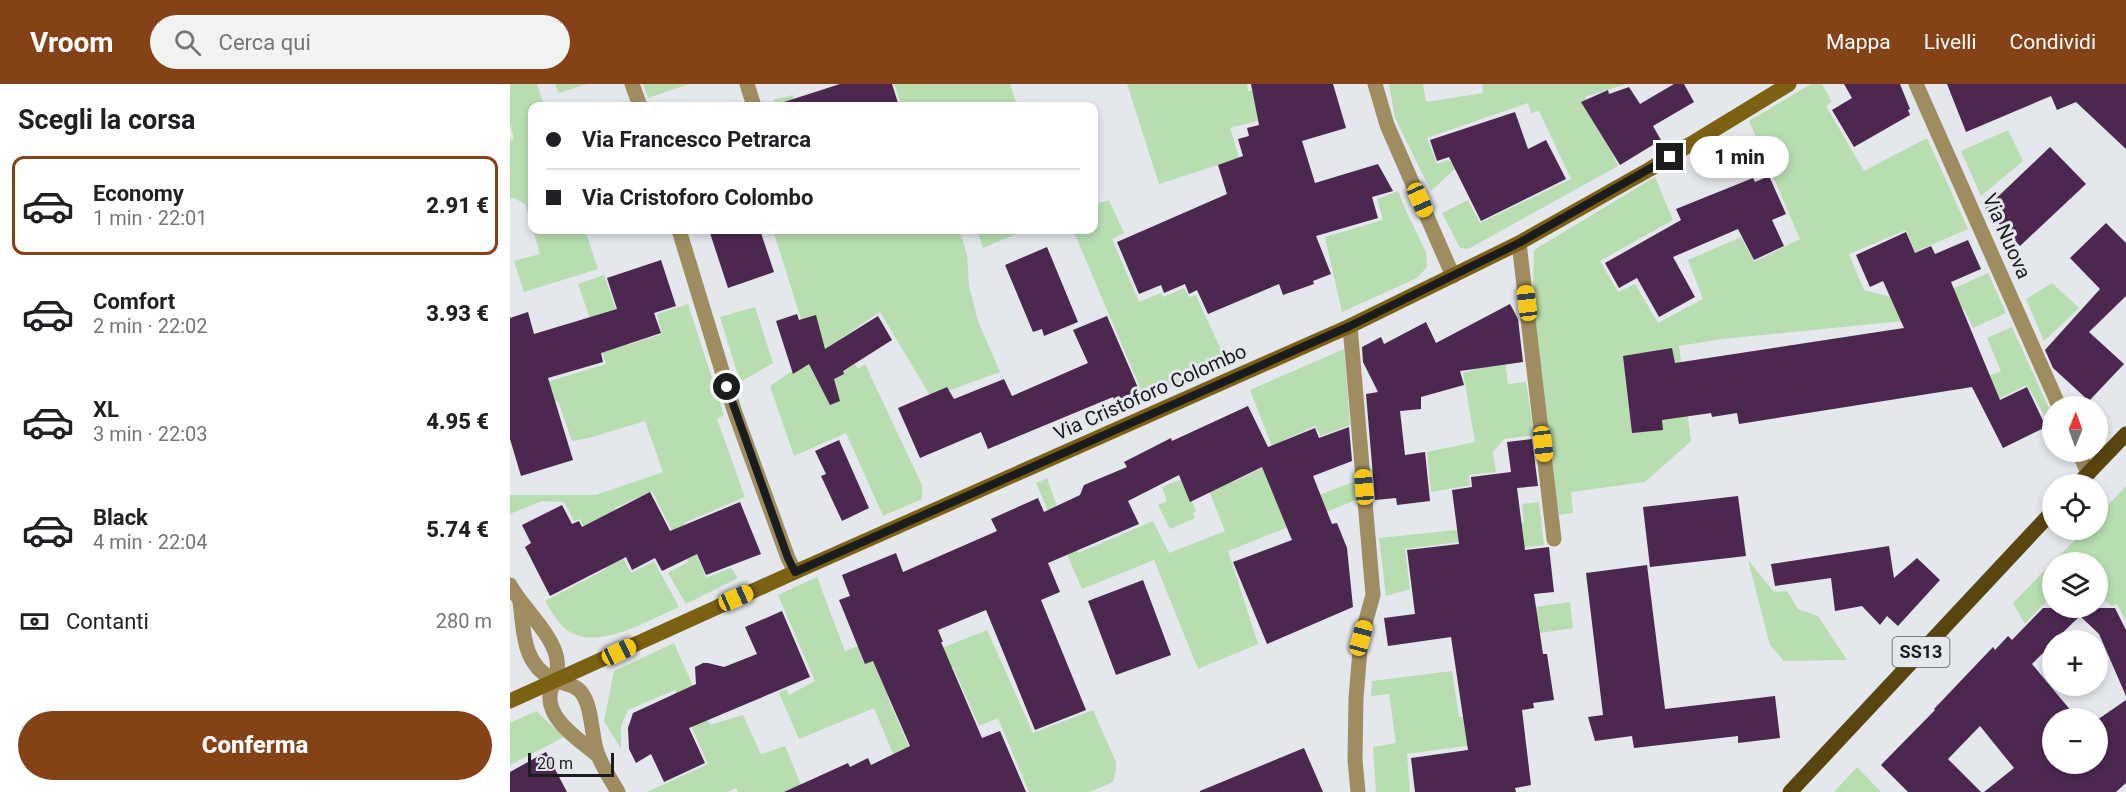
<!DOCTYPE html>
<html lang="it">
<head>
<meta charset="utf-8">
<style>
	body { margin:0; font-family:Roboto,sans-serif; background:#f2f2f2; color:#202124; height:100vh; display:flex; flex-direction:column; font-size:22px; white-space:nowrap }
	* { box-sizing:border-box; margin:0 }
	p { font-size:20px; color:#757577 }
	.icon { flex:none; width:33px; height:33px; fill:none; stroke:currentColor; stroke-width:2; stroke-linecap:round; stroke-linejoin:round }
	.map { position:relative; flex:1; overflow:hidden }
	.sheet { display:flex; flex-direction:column; background:#fff; width:510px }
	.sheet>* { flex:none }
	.hud { position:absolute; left:18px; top:18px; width:570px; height:132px; border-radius:12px; box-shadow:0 3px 9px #0003; display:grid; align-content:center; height:132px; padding:0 18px; background:#fff }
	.needle { width:39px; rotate:1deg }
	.tools { position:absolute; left:1532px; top:312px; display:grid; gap:12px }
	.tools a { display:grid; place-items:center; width:66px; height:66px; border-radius:50%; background:#fff; box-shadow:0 3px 9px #0003; font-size:30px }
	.scale { position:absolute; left:18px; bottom:15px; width:86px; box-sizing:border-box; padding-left:6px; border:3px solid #1b1c1e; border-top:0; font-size:16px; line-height:21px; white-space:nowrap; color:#1b1c1e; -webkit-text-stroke:4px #e4e7ec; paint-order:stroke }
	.end { position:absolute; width:27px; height:27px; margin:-14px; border:8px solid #1b1c1e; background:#fff; box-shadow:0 0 0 3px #fff }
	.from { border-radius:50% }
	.bubble { position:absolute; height:42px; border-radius:21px; background:#fff; box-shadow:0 3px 9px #0003; font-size:20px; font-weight:800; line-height:42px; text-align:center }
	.car { position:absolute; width:18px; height:36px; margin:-18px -9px; border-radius:8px; box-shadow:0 0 4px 2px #0007; background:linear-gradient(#f5c518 24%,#345 0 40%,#f5c518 0 76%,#345 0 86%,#f5c518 0) }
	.hud b { display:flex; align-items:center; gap:21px; height:57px; font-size:22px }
	.hud b+b { border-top:2px solid #e0e0e0 }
	.hud i { width:15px; height:15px; background:#202124 }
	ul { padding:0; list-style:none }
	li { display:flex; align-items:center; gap:18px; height:99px; margin:0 12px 9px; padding:0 6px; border:3px solid transparent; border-radius:12px }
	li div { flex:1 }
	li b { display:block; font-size:22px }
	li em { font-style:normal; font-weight:800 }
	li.current { border-color:#864217 }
	li>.icon { width:54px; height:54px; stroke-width:1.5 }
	h2 { padding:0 18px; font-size:27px; line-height:72px }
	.pay { display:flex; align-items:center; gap:15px; height:66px; padding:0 18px; font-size:22px }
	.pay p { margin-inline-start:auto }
	.primary-button { display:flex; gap:12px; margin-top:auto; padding:12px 18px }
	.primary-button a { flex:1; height:69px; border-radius:36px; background:#864217; color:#fff; font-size:24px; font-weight:800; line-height:69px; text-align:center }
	header { display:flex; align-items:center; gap:36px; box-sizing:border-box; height:84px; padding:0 30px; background:#864217; color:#fff }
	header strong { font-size:28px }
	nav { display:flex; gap:33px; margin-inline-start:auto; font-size:21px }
	.search { width:420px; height:54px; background:#f2f2f2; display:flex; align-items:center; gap:15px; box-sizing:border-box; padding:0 21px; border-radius:33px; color:#757577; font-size:22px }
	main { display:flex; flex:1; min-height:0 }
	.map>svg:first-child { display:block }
</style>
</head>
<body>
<header>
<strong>Vroom</strong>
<div class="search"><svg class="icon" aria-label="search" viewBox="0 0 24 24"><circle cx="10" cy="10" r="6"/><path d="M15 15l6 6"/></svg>Cerca qui</div>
<nav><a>Mappa</a><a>Livelli</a><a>Condividi</a></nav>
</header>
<main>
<section class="sheet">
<h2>Scegli la corsa</h2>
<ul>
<li class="current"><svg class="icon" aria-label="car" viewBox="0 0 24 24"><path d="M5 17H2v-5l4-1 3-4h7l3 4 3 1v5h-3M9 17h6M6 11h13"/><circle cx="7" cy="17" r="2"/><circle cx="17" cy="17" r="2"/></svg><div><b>Economy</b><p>1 min · 22:01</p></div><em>2.91 €</em></li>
<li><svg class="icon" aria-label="car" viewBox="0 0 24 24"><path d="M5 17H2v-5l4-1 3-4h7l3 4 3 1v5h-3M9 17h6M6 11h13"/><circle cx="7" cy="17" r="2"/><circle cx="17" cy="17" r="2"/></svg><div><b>Comfort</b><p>2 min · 22:02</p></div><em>3.93 €</em></li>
<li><svg class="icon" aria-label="car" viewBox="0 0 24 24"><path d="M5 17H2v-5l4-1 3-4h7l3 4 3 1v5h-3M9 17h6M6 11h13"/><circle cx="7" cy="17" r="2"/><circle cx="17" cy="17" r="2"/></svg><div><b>XL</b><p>3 min · 22:03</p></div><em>4.95 €</em></li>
<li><svg class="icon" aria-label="car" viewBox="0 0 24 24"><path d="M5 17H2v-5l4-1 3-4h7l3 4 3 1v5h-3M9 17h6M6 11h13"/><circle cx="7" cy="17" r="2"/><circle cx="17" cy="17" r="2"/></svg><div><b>Black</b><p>4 min · 22:04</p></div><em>5.74 €</em></li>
</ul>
<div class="pay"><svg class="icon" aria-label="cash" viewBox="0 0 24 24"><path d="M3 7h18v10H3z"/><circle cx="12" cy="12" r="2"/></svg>Contanti<p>280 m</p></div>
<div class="primary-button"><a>Conferma</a></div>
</section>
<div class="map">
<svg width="1616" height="708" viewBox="0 0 1616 708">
	<rect width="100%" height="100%" fill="#e4e7ec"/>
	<path fill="#b8ddb1" d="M0,0h27l7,22h-12v122l-7,-24 -11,-6 -4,1v-59l4,-1 -4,-15z
		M45,0h32l-28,9z
		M133,0h46l-41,14z
		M384,0h116l7,22h-115z
		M617,0h120l1,7 7,-1 6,30 -31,8 9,30 -80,26z
		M879,0h34l3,18 57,-9 -1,-9h144l-41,13 33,69 -150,83 -8,-1 -18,-35 26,-13 12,23 91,-44 -32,-68 -8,2 -3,-10 -101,35 10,26 11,-4 9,7 -26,24 -36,-73z
		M1301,0h11l10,18 -6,4 38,65 63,-33 41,91 -53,23 -9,-22 -57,24 15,36 27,7 39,2 58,-26 18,40 -33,15 -9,-19 -22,8 -220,22 -43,7 12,95 -46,41 -74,10 2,21 -14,2 -26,-215 1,-50 121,-73 18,43 -73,41 18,31 17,-8 23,39 45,-24 -15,-39 53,-23 13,25 46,-23 -51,-118z
		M283,11l3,11h-21l-2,-6z
		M1498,46l15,31 -42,35 -20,-45z
		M888,107l9,22 19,39 1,15 -10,11 -75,34 -17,-75 58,-17 -6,-21z
		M599,116l15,33 -12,6 27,63 22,-9 2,4 21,-9 5,9 7,-2 31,68 -82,36 -72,-169h21v-25z
		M23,146h52l13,39 -74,23 -10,-31 26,-7z
		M263,146h186l8,24 2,32 9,35 22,51 -69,25 -51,-85 -40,27 18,30 7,-5 57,121v14l-39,17 -37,-83 -52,23 -24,-70 43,-29z
		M467,146h49l-43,18z
		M94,191l24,70 34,-11 -5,-20 31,-10 36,111 -7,4 28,78 -61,26 22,55 25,-10 7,10 -52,26 -18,-31 20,-11 -36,-71 -37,17 9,18 -14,8 21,39 23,-12 25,46c-28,12 -78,42 -107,26 -12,-6 -20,-20 -27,-32l61,-32 -26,-50 -6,2 -10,-19 -22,-1 -32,13v-19h86l67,-23 -18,-51 -56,17 -17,3 -14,-40 -48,14v-22l96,-29 -28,-80z
		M1542,199l27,25 -35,33 -18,-42z
		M245,223l18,56 -33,19 -20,-65z
		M1502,243l40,88v14l-25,-44 -44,21 -9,-24 27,-11 -14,-33z
		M834,265l6,76 -29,11 -6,-10 -31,14 12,64 59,-23 1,19 -128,51 30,93 -60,25 -44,-109 -72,29 -46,-106 11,-5 9,26 22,49 75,-32 16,32 56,-22 -24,-60 30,7 2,4 33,-16 9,-12 -25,-64z
		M995,277l3,23 18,-2 8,53 -30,4 -11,13 3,20 -27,3 1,10 -39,7 -4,-40 48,-10 -12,-69z
		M672,395l14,32 -3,2 2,5 -25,11 -12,-24 9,-4 -5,-14z
		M1616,402v135l-9,-17 -6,2 -14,-13v-31h-44l32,-32h12v-13z
		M1029,418l5,43 -48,5 7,62 67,-10 3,26 -86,13 -21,-100 -61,8 5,40 -24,7 -7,-58 145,-15 -2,-19z
		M1238,476l26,32 13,-1 11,18 20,7 29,44 -63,1 -14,-16z
		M1542,479v32l-27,29 -12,-21z
		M307,493l28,74 32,-12 13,30 97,-39 46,103 60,-23 23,52v8l-3,12 -23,10h-61l-31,-74 -19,8 -26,-59 -66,29 39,90 -17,6 -35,-84 -75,31 -20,-46 7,-4 3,6 26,-14 -37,-86z
		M164,559l36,82 33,-10 18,39 24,-8 19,46h-66l-2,-4 -8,4h-81l61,-28 -33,-74 -47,20 -7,16v23l-17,-28 10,-50z
		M942,587l7,46h9l5,28 -66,9 3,38h-34l-3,-45 23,-4 -7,-49 -18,2 1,-15z
		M26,627l28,26 -54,28v-42z
		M1347,683l24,25h-47z"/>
	<path fill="#4c2851" d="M330,0h52l7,22h-114l-1,-4z
		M741,0h82l13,44 -44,13 13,42 63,-19 15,27 -21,6 6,21 -62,18 15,38 -18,7 1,3 -31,11 -4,-11 -71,30 -11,-24 -8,4 -4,-10 -21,9 -3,-8 -22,9 -22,-52 110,-48 -9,-29 25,-9 -5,-17 11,-3 -2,-8 12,-3z
		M1164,0h10l10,18 -41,24 8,14 -41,25 -39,-63 27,-12 1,4 20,-7 11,17z
		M1334,0h56l10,25 -2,1 2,5 -56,32 -22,-37 20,-12z
		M1437,0h179v65l-50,-47 -19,8 -6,-14 -85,36z
		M1005,28l13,37 18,-9 20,39 -85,42 -32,-64 -12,4 -7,-21z
		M1540,63l36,37 -66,62 -35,-37z
		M1259,92l17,38 -14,6 12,26 -30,14 -16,-31 -65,28 22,40 -36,20 -22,-39 -18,10 -14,-25 76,-43 -5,-11 77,-31 2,4z
		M1596,139l20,20v53l-37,36 35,32 -35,37 -36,-33 -8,-18 55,-61 -30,-31z
		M199,146h51l14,42 -46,16z
		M1396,148l9,21 16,-7 4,8 33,-14 13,29 -30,13 49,118 27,-13 19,40 -43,21 -31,-61 -233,37 -2,-11 -25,4 -1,-4 -49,7 1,10 -31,3 -9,-77 49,-8 3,15 229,-35 -21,-47 -13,6 -14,-32z
		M537,163l31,75 -34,14 -2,-7 -9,3 -28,-67z
		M151,176l15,46 -22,7 7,20 -60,20 2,9 -55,16 25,82 -52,16 -11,-37v-121l18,-6 6,22 83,-25 -10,-31z
		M1000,220l8,15 5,43 -63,9 4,14 -43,12v12l-21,2 5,44 20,-3 5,49 -33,4 -1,-7 -21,2 -9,-106 12,-2 -15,-30 -1,-15 19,-10 3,7 42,-22 10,21z
		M287,230l2,6 17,-5 9,34 53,-33 14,24 -49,31 1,3 -10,5 6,22 -10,4 -21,-41 -16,10 -17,-53z
		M597,232l35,81 -25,10 -4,-10 -125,52 -7,-17 -61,26 -22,-50 49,-21 7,12 50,-20 8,17 76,-33 -15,-33z
		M738,322l20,41 47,-19 4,10 30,-11 3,34 -39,15 19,48 5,-1 10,25 6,59 -86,37 -34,-82 59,-22 -30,-73 -72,35 -11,-27 -51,26 11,23 -91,39 12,29 -19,8 45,110 -51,20 -49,-120 -48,20 5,12h-2l41,96 18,-7 26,61h-242l64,-29 2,4 18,-9 3,7 39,-19 -37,-85 -8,3 -26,-64 11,-4 -8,-21 54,-22 7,19 94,-41 -6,-12 47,-21 6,14 36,-17 4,-10 43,-18 -3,-5 47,-24 1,3z
		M1022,355l6,47 -21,2 8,62 24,-3 5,45 -20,2 9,60h4l7,46 -21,3 1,5 -12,2 9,75 -16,3 1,4h-101l-4,-34 57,-8 -17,-113 -63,9 -4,-28 31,-4 -8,-64 52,-6 -7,-54 20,-3 -1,-10 40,-5 -4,-30z
		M329,356l30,68 -27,13 -21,-45 5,-2 -11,-23z
		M140,408l20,39 70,-29 21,52 -55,21 -9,-21 -35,17 -7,-13 -23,12 -6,-13 -76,39 -25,-49 6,-4 -9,-18 40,-20 10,19 7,-3 3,6z
		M1228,412l8,60 -96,11 -7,-60z
		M1379,462l5,32 23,-20 23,22 -42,46 -11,-10 -7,9 -18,-19 -27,5 -4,-33 -56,8 -4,-22z
		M1137,481l18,144 110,-13 5,42 -42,5v-7l-104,12 -2,-12 -37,5 -7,-24 15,-2 -17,-142z
		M633,496l28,75 -55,20 -28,-74z
		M1533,524h72l11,22v66l-27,-62 -19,-18 -25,24h-3v4l-20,20 45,54h-25v46h45v-44l29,-20v83l-10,9h-132l30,-24 -34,-42 -32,33 33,33h-73l-27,-27 54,-55 -1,-1 59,-62 2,3 13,-14 4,4z
		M272,527l28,66 -121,51 16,35 -41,19 -13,-28 -15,9 -7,-14 -1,-21 5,-15 63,-29 -1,-17 8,-4h5l16,4 33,-13 -12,-27z
		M794,664l19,44h-123v-1z
		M36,668l21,40h-57v-20z"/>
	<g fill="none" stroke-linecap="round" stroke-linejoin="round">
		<path stroke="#9f8d61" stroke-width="15" d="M122,0l8,22
			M237,0l7,22
			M865,0l12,41 66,151
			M1406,0l143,322
			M169,146l55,180 54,148 7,14
			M1009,159l35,296
			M840,242l23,269 -12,43 -5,60 -1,62 3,32
			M1569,368l9,21
			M0,501c12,22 40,47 46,70 4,14 -1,22 -5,35 -8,28 29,50 46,65
			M10,518c4,29 2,61 32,77 9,5 22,4 29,13 12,15 10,46 17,63 5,13 13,25 20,37"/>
		<path stroke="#7c6112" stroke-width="15" d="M0,617l285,-129 555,-246 169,-83 131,-74 139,-85"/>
		<path stroke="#584510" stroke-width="15" d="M1568,400l48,-50
			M1280,708l262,-280"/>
	</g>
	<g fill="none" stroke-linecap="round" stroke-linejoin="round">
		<path stroke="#1b1c1e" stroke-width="8" d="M217,303l61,171 7,14 555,-246 169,-83 151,-86"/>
	</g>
	<g text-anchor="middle" stroke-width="6" stroke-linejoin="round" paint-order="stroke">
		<rect fill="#e4e7ec" stroke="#57595c" stroke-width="1.5" x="1382.5" y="553" width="57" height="30" rx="4.5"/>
		<g font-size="18" font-weight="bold" fill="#1b1c1e">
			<text x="1411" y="574">SS13</text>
		</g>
		<g font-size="20" fill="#1b1c1e" stroke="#e4e7ec">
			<text transform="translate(1497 152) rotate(66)" y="7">Via Nuova</text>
			<text transform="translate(640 308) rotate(-24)" y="7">Via Cristoforo Colombo</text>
		</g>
	</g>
</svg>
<div class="tools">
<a><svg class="needle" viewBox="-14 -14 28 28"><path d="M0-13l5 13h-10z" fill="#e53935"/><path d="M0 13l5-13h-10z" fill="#757577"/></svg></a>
<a><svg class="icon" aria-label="locate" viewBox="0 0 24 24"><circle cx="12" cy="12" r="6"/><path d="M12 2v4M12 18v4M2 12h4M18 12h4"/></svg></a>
<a><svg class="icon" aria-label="layers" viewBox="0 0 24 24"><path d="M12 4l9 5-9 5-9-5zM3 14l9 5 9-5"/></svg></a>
<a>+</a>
<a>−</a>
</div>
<div class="scale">20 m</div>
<i class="end from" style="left:217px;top:303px"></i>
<i class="end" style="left:1160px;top:73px"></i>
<div class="bubble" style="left:1180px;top:52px;width:99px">1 min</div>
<i class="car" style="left:910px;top:116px;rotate:156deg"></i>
<i class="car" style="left:1017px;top:219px;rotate:353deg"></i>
<i class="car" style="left:1033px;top:360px;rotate:173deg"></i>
<i class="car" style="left:854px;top:403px;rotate:355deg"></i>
<i class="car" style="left:226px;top:514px;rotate:66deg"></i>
<i class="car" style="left:851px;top:554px;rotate:15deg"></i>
<i class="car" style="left:109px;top:568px;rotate:65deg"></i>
<div class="hud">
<b><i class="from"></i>Via Francesco Petrarca</b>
<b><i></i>Via Cristoforo Colombo</b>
</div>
</div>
</main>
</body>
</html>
